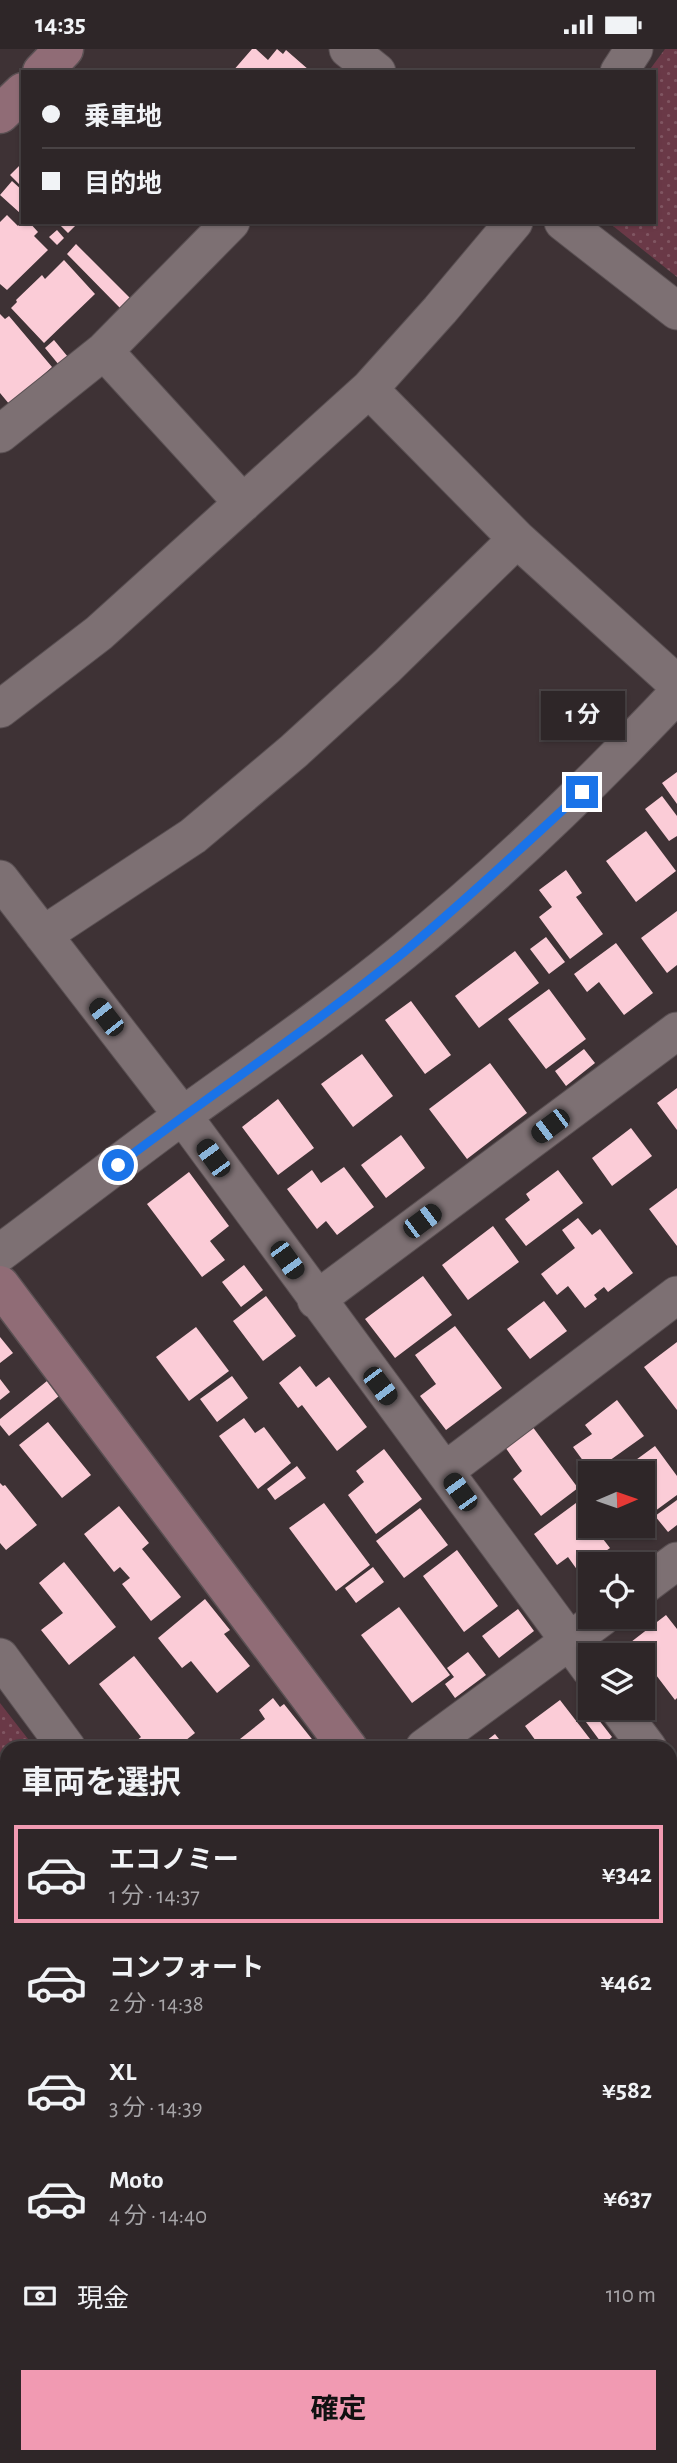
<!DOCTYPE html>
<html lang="ja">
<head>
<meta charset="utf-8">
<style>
	body { margin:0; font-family:"Alegreya Sans","Noto Sans JP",sans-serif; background:#3a3234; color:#f1f3f6; height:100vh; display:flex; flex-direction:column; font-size:26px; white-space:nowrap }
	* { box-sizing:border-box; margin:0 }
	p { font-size:23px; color:#a7a5a8 }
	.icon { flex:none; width:38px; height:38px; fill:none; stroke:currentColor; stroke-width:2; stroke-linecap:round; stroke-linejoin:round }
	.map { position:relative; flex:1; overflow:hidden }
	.sheet { position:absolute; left:0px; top:1692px; width:677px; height:723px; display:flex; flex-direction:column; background:#2e2628; border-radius:21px 21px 0 0; box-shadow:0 2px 5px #0004,0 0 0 2px #494345 }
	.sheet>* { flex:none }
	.top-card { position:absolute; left:21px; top:21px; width:635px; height:154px; border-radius:0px; box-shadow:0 2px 5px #0004,0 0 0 2px #494345; display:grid; align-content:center; height:154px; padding:0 21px; background:#2e2628 }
	.needle { width:46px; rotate:88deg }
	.controls { position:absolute; left:578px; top:1412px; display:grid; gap:14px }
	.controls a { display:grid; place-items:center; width:77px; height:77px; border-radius:0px; background:#2e2628; box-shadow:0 2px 5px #0004,0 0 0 2px #494345; font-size:35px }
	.end { position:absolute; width:32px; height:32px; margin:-16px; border:9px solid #1a73e8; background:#fff; box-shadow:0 0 0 4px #fff }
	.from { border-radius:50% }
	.bubble { position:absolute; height:49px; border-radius:0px; background:#2e2628; box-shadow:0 2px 5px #0004,0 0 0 2px #494345; font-size:23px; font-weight:700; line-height:49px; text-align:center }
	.car { position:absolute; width:21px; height:42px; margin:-21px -10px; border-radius:9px; box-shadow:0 0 5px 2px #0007; background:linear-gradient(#222 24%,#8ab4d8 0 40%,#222 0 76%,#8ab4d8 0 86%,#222 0) }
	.top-card b { display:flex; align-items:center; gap:24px; height:66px; font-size:26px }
	.top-card b+b { border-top:2px solid #494345 }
	.top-card i { width:18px; height:18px; background:#f1f3f6 }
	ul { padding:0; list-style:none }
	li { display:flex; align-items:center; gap:21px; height:98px; margin:0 14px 10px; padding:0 7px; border:4px solid transparent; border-radius:0px }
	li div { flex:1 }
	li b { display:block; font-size:26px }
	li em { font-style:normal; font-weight:700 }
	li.on { border-color:#f19ab2 }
	li>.icon { width:63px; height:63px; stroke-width:1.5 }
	h2 { padding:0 21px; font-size:32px; line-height:84px }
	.pay { display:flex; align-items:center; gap:18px; height:77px; padding:0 21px; font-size:26px }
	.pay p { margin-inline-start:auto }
	.button { display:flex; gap:14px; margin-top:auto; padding:14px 21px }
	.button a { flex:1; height:80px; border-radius:0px; background:#f19ab2; color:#111; font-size:28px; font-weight:700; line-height:80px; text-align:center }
	.status { display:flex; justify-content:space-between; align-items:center; height:49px; padding:0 35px; background:#2e2628; direction:ltr }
	.status svg { height:19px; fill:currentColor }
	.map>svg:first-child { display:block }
</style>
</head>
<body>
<div class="status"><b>14:35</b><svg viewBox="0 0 49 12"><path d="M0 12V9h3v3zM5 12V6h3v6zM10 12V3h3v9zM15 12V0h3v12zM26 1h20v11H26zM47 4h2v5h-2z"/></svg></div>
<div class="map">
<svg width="677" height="2414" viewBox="0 0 677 2414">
	<defs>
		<pattern id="grass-dots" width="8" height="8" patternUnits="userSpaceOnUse" patternTransform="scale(1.75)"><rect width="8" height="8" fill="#6a3947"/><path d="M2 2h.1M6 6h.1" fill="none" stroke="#805662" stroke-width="1.8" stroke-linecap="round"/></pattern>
	</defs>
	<rect width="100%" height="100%" fill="#3e3235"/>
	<path fill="url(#grass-dots)" d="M665,0h12v228l-69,-55h46v-150h-6z
		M0,1654l35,45h-28v616l-7,4z"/>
	<path fill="#fbccd7" d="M252,0h4l12,11 9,-11 6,5 3,-4 23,20 -77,2z
		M23,113v20l-3,3 -10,-10z
		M12,132l11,10v19l-3,3 -20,-18z
		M7,166l11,11 4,-4h7l9,10 -4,4 14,14 -41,40 -7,-6v-62z
		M57,173h22l-11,11z
		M57,181l7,8 -7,7 -8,-8z
		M76,195l54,54 -10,10 -53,-54z
		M64,211l31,34 -51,49 -33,-35 6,-6 -1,-2 26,-25 3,4z
		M0,265l5,5 4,-3 43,51 -42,38 -10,-12z
		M54,291l14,17 -9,8 -14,-17z
		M677,723v32l-15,-21z
		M662,747l15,20v20l-8,5 -24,-32z
		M646,782l30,40 -40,31 -30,-41z
		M566,821l16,23 -6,4 27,37 -33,25 -31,-42 13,-10 -13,-17z
		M677,862v54l-10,8 -26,-35z
		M546,888l19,25 -16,12 -19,-25z
		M616,894l37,50 -29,22 -25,-33 -12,10 -13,-18z
		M515,902l24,32 -60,45 -24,-32z
		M549,940l37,50 -40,30 -38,-50z
		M411,952l40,54 -26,19 -40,-54z
		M584,1000l11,14 -29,23 -11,-15z
		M362,1005l31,42 -40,31 -32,-43z
		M490,1014l37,50 -60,46 -38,-50z
		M677,1039v42l-20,-27z
		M278,1050l36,49 -36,27 -36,-48z
		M631,1079l21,28 -40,30 -20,-28z
		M401,1086l24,33 -39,30 -25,-33z
		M344,1118l30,40 -37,28 -11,-14 -9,8 -30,-40 25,-19 9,13z
		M558,1121l25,33 -57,43 -21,-27 25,-19 -4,-6z
		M189,1123l40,54 -19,15 15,19 -23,17 -55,-73z
		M677,1139v58l-28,-37z
		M578,1169l14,17 8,-6 33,44 -25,19 -4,-5 -10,8 3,4 -12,9 -17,-22 -11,9 -16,-21 34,-26 -13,-18z
		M493,1177l26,36 -51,38 -26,-35z
		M244,1216l19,25 -22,17 -19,-25z
		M423,1227l29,39 -57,43 -30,-39z
		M266,1247l30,40 -33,25 -30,-40z
		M544,1252l23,30 -37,28 -23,-30z
		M455,1277l47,62 -56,42 -26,-34 16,-12 -21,-29z
		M196,1278l33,44 -40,30 -33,-44z
		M0,1288l13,16 -13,10z
		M677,1293v68l-33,-43z
		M300,1317l16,21 13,-10 38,50 -30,24 -35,-46 -4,3 -19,-25z
		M232,1327l16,22 -31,24 -17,-23z
		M0,1330l10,13 -10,8z
		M47,1332l12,15 -50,40 -9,-11v-6z
		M617,1351l27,36 -52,37 -19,-26 19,-13 -7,-9z
		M244,1369l11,15 9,-6 27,36 -33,26 -39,-53z
		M48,1373l43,53 -29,23 -43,-53z
		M532,1377l46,62 -37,28 -28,-37 9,-8 -17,-24z
		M655,1397l22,30v19l-26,19 -9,-11v-30h-24z
		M384,1400l38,50 -46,35 -28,-39 16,-13 -8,-11z
		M297,1417l9,12 -31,22 -8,-11z
		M0,1434l3,3 2,-1 32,40 -31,25 -6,-7z
		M677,1451v25l-9,7 -13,-16z
		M324,1454l46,62 -34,26 -47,-63z
		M576,1454l14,18v5h3l17,22 -32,23 -10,-14 -11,8 -23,-31z
		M119,1457l30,37 -7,6 39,48 -30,24 -29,-37 8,-6 -10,-11 -6,5 -30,-38z
		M420,1459l28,37 -44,33 -28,-37z
		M457,1501l41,56 -34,26 -41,-56z
		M64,1513l52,65 -47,38 -28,-35 22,-17 -24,-30z
		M373,1518l11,15 -28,21 -11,-15z
		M205,1550l25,31 -6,4 26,32 -33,27 -26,-32 -9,7 -24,-30z
		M399,1558l51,68 -38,28 -51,-68z
		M518,1560l16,22 -35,27 -17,-22z
		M666,1566l11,14v69l-2,2 -44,-58z
		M468,1603l18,23 -31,23 -10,-14 9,-7 -7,-9z
		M134,1607l61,77 -19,15h-48l13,-11 -42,-53z
		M273,1649l7,9 4,-3 35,44h-71l-8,-9 25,-20 -6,-9z
		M560,1651l37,48h-56l-16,-22z
		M595,1666l17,22 -9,8 -17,-23z
		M495,1685l11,14h-29z
		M677,1799v93l-7,5v-93z
		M670,1941l7,9v31l-7,5z
		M677,2182v67l-7,5v-66z
		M0,2383l7,12v13h7l2,3 -6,3h-10z
		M105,2408h39l5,6h-49l-1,-2z
		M318,2408h29l4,6h-34l-2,-4z
		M399,2408h67l-8,6h-54z"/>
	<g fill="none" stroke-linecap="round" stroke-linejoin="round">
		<defs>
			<path id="street" d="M348,0l29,23
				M619,23l15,-23
				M563,173l114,89
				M104,302l139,152
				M369,340l148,150 160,145
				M0,385l104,-83 127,-129
				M0,660l99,-76 270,-244 71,-79 74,-88
				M0,830l183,237 407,553
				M43,886l150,-99 101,-85 93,-85 130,-127
				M0,1204c61,-46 121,-92 182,-137 75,-54 150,-106 221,-164 97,-79 188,-167 274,-258
				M316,1251l361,-269
				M445,1422l232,-176
				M642,1538l35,-26
				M0,1608l67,91
				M618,1659l30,40
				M424,1699l178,-131
				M670,1730l7,10
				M670,2063l7,-5
				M670,2308l7,-5
				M0,2347l7,-3
				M37,2408l4,6
				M621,2408l5,6
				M256,2414l8,-6
				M559,2414l1,-6"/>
			<path id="secondary" d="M42,23l22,-23
				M0,65l23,-22
				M0,1236l348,463
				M670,2129l7,9"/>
		</defs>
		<use href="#street" stroke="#5a5053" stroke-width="39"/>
		<use href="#secondary" stroke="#5a5053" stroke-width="41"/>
		<use href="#street" stroke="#7d7073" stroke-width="37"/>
		<use href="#secondary" stroke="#906c76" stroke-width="38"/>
	</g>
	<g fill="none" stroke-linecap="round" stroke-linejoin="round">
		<path stroke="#1a73e8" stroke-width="9" d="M118,1116c95,-72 194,-138 286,-213 61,-51 120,-106 178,-160"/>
	</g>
</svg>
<div class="controls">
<a><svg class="needle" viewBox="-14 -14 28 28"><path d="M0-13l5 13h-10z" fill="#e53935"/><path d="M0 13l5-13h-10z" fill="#a7a5a8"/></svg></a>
<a><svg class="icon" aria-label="locate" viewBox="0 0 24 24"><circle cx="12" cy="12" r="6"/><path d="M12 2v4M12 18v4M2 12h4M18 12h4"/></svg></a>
<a><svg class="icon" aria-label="layers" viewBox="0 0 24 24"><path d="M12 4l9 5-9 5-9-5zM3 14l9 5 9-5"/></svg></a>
</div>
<i class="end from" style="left:118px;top:1116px"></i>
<i class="end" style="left:582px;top:743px"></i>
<div class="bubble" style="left:541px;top:642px;width:84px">1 分</div>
<i class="car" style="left:106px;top:968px;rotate:322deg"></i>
<i class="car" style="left:550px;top:1077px;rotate:233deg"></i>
<i class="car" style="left:213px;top:1109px;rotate:324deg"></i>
<i class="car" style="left:422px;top:1172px;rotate:53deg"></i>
<i class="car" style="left:287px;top:1211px;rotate:144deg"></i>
<i class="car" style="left:380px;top:1337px;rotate:143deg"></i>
<i class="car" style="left:460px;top:1443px;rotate:324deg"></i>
<div class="top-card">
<b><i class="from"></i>乗車地</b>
<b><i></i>目的地</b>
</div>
<section class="sheet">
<h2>車両を選択</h2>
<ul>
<li class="on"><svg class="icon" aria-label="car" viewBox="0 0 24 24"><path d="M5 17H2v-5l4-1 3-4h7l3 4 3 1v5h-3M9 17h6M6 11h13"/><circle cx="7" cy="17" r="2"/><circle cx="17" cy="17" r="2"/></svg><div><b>エコノミー</b><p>1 分 · 14:37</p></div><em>¥342</em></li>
<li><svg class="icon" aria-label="car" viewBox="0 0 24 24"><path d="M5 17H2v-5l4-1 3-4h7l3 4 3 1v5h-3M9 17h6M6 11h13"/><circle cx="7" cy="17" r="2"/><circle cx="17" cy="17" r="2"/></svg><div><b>コンフォート</b><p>2 分 · 14:38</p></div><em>¥462</em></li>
<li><svg class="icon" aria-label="car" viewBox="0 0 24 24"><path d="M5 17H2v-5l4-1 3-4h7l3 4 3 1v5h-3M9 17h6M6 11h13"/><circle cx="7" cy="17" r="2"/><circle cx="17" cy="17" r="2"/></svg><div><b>XL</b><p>3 分 · 14:39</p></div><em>¥582</em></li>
<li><svg class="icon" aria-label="car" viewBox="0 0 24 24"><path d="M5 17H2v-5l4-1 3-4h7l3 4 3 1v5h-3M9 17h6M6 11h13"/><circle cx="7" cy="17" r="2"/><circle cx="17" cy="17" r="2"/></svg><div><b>Moto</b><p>4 分 · 14:40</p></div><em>¥637</em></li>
</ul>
<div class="pay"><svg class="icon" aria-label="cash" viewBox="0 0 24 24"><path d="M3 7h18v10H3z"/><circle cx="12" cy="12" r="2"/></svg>現金<p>110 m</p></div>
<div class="button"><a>確定</a></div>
</section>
</div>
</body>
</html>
